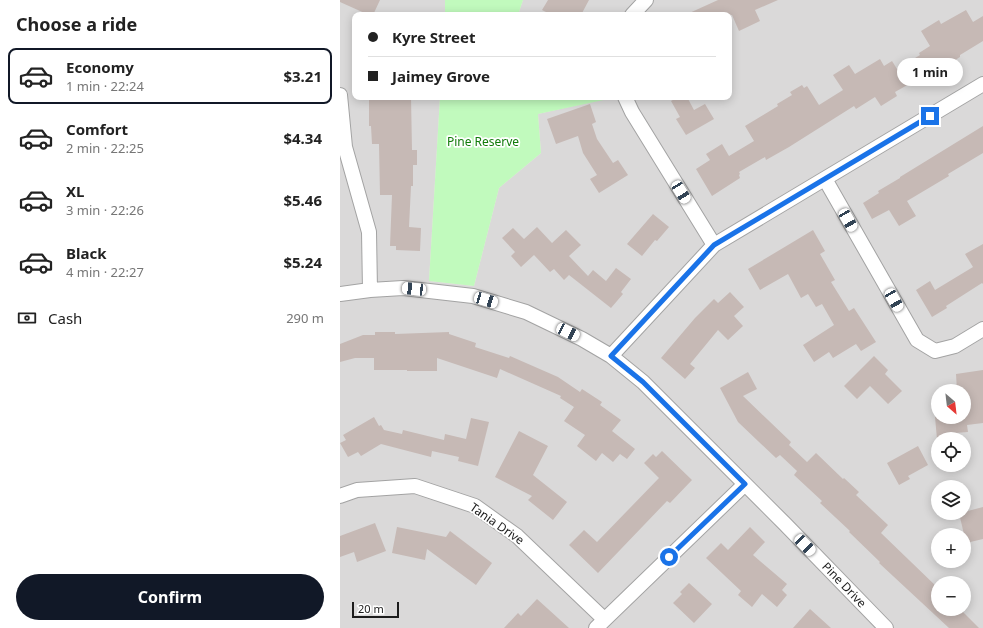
<!DOCTYPE html>
<html lang="en">
<head>
<meta charset="utf-8">
<style>
	body { margin:0; font-family:"Noto Sans",sans-serif; background:#f2f2f2; color:#222; height:100vh; display:flex; flex-direction:column; font-size:15px; white-space:nowrap }
	* { box-sizing:border-box; margin:0 }
	p { font-size:13px; color:#767676 }
	.icon { flex:none; width:22px; height:22px; fill:none; stroke:currentColor; stroke-width:2; stroke-linecap:round; stroke-linejoin:round }
	.map { position:relative; flex:1; overflow:hidden }
	.panel { display:flex; flex-direction:column; background:#fff; width:340px }
	.panel>* { flex:none }
	.banner { position:absolute; left:12px; top:12px; width:380px; height:88px; border-radius:8px; box-shadow:0 2px 10px #0003; display:grid; align-content:center; height:88px; padding:0 16px; background:#fff }
	.needle { width:26px; rotate:152deg }
	.controls { position:absolute; left:591px; top:384px; display:grid; gap:8px }
	.controls a { display:grid; place-items:center; width:40px; height:40px; border-radius:50%; background:#fff; box-shadow:0 2px 10px #0003; font-size:20px }
	.scale { position:absolute; left:12px; bottom:10px; width:47px; box-sizing:border-box; padding-left:4px; border:2px solid #1c1c1c; border-top:0; font-size:11px; line-height:14px; white-space:nowrap; color:#1c1c1c; -webkit-text-stroke:3px #fff; paint-order:stroke }
	.end { position:absolute; width:18px; height:18px; margin:-9px; border:5px solid #1a73e8; background:#fff; box-shadow:0 0 0 2px #fff }
	.from { border-radius:50% }
	.bubble { position:absolute; height:28px; border-radius:14px; background:#fff; box-shadow:0 2px 10px #0003; font-size:13px; font-weight:700; line-height:28px; text-align:center }
	.car { position:absolute; width:12px; height:24px; margin:-12px -6px; border-radius:5px; box-shadow:0 0 3px 1px #0007; background:linear-gradient(#fff 24%,#345 0 40%,#fff 0 76%,#345 0 86%,#fff 0) }
	.banner b { display:flex; align-items:center; gap:14px; height:38px; font-size:15px }
	.banner b+b { border-top:1px solid #e0e0e0 }
	.banner i { width:10px; height:10px; background:#222 }
	ul { padding:0; list-style:none }
	li { display:flex; align-items:center; gap:12px; height:56px; margin:0 8px 6px; padding:0 8px; border:2px solid transparent; border-radius:8px }
	li div { flex:1 }
	li b { display:block; font-size:15px }
	li em { font-style:normal; font-weight:700 }
	li.on { border-color:#111827 }
	li>.icon { width:36px; height:36px; stroke-width:1.5 }
	h2 { padding:0 16px; font-size:18px; line-height:48px }
	.pay { display:flex; align-items:center; gap:10px; height:44px; padding:0 16px; font-size:15px }
	.pay p { margin-inline-start:auto }
	.primary-button { display:flex; gap:8px; margin-top:auto; padding:8px 16px }
	.primary-button a { flex:1; height:46px; border-radius:24px; background:#111827; color:#fff; font-size:16px; font-weight:700; line-height:46px; text-align:center }
	main { display:flex; flex:1; min-height:0 }
	.map>svg:first-child { display:block }
</style>
</head>
<body>
<main>
<section class="panel">
<h2>Choose a ride</h2>
<ul>
<li class="on"><svg class="icon" aria-label="car" viewBox="0 0 24 24"><path d="M5 17H2v-5l4-1 3-4h7l3 4 3 1v5h-3M9 17h6M6 11h13"/><circle cx="7" cy="17" r="2"/><circle cx="17" cy="17" r="2"/></svg><div><b>Economy</b><p>1 min · 22:24</p></div><em>$3.21</em></li>
<li><svg class="icon" aria-label="car" viewBox="0 0 24 24"><path d="M5 17H2v-5l4-1 3-4h7l3 4 3 1v5h-3M9 17h6M6 11h13"/><circle cx="7" cy="17" r="2"/><circle cx="17" cy="17" r="2"/></svg><div><b>Comfort</b><p>2 min · 22:25</p></div><em>$4.34</em></li>
<li><svg class="icon" aria-label="car" viewBox="0 0 24 24"><path d="M5 17H2v-5l4-1 3-4h7l3 4 3 1v5h-3M9 17h6M6 11h13"/><circle cx="7" cy="17" r="2"/><circle cx="17" cy="17" r="2"/></svg><div><b>XL</b><p>3 min · 22:26</p></div><em>$5.46</em></li>
<li><svg class="icon" aria-label="car" viewBox="0 0 24 24"><path d="M5 17H2v-5l4-1 3-4h7l3 4 3 1v5h-3M9 17h6M6 11h13"/><circle cx="7" cy="17" r="2"/><circle cx="17" cy="17" r="2"/></svg><div><b>Black</b><p>4 min · 22:27</p></div><em>$5.24</em></li>
</ul>
<div class="pay"><svg class="icon" aria-label="cash" viewBox="0 0 24 24"><path d="M3 7h18v10H3z"/><circle cx="12" cy="12" r="2"/></svg>Cash<p>290 m</p></div>
<div class="primary-button"><a>Confirm</a></div>
</section>
<div class="map">
<svg width="643" height="628" viewBox="0 0 643 628">
	<rect width="100%" height="100%" fill="#eee8e2"/>
	<path fill="#dad9d9" fill-rule="evenodd" d="M0,0h105v15h-90v82h85l-11,184 45,5 25,-98 42,-35 -3,-39 75,-17h116v-82h-211l5,-15h460v628h-643zM598,391h26v26h-26zM598,439h26v26h-26zM598,487h26v26h-26zM598,535h26v26h-26zM598,583h26v26h-26z"/>
	<path fill="#c1fabd" d="M105,0h78l-5,15h-73z
		M100,97l173,1 -75,16 3,39 -42,35 -25,98 -45,-5z"/>
	<path fill="#c6b9b5" d="M0,0h40l-7,15h-4l-29,-13z
		M208,0h41l-8,15h-29l-10,-5z
		M378,0h60l-23,10 5,11 -21,10 -7,-16h-47z
		M626,10l7,12 10,-6v25l-23,14v2l-11,7 -1,-2 -53,30 2,4 -16,10 -6,-9 -19,12 -2,-3 -65,41 -23,13 -1,-3 -26,15 1,2 -1,1 1,3 -28,18 -16,-27 14,-9 -4,-6 16,-10 7,12 25,-15 -9,-15 33,-20 -1,-2 15,-9 -2,-3 12,-7 2,3 3,-2 12,19 24,-15 -10,-15 16,-10 6,9 25,-15 4,7 8,-5 5,8 23,-14 -1,-2 11,-7 -9,-15 18,-11 2,4z
		M29,97h42l1,53h5v15h-4v21h-2l-2,41 12,1 -1,23 -24,-1v-4h-6l2,-51h-12l-1,-51h-7l-1,-18h-2z
		M338,97h9l7,13 11,-6 9,15 -28,16 -10,-16 4,-2 -9,-16z
		M250,104l6,18 -4,2 5,15 16,24 5,-3 10,15 -29,18 -9,-14 7,-4 -14,-22 -5,-17 -22,8 -9,-25z
		M643,126v27l-35,21 1,2 -42,25 9,15 -17,10 -10,-16 -17,9 -9,-16 16,-10 -1,-2 22,-13v-1z
		M313,214l16,13 -12,14 -2,-1 -13,16 -15,-12z
		M197,227l15,16 14,-13 15,15 -12,11 19,20 5,-6 13,11 10,-13 15,11 -10,13 2,2 -12,14 -42,-33 -5,5 -10,-11 -4,3 -16,-17 -13,12 -10,-11 4,-4 -13,-14 11,-10 11,11z
		M473,230l12,21 -5,3 15,26 -4,2 18,29 5,-3 22,34 -15,9 -5,-7 -23,14 -4,-6 -15,10 -11,-17 31,-20 -12,-21 -6,3 -8,-13 -7,4 -13,-24 -28,16 -12,-21z
		M643,244v40l-1,-1 -36,23 1,2 -15,9 -16,-27 14,-9 5,9 38,-23 -8,-13z
		M390,292l14,15 -10,9 9,10 -15,14 -10,-10 -28,34 5,4 -10,11 -24,-21 34,-40 19,-19 4,4z
		M35,332h20v2l54,-2v2l27,9 -1,4 34,11 1,-2 48,21 22,15 2,-3 20,13 -2,3 21,15 -9,11 23,18 -8,10 -7,-5 -7,8 -11,-9 -6,8 -19,-15 8,-11 -21,-14 10,-14 -14,-9 1,-2 -61,-27 -3,9 -60,-20v13h-30v-1h-33v-12h-19l-15,4v-18l23,-9h12z
		M534,356l14,14 -3,4 17,17 -14,13 -18,-18 -13,13 -13,-13z
		M643,370v53l-16,2 1,7 -14,1 1,6h-18l-2,-22h29v-26h-7l-1,-17z
		M408,372l9,17 -14,7 48,46 -2,3 18,17 9,-9 27,26 1,-1 15,14 -3,3 32,30 -7,8 57,55v21h22l19,19h-30l-70,-65 1,-1 -31,-30 1,-1 -30,-28 2,-2 -28,-26 3,-4 -17,-16 -4,3 -38,-36 -18,-34z
		M34,417l5,9 2,-1 3,5 18,4 1,-4 41,10 1,-6 21,5 5,-21 18,4 -11,44 -20,-5 1,-4 -27,-6 -1,6 -50,-13 -20,12 -3,-4 -10,5 -8,-14 6,-3 -3,-5z
		M179,431l29,15 -15,29 34,27 -14,18 -25,-20 4,-4 -37,-19z
		M578,446l10,19 -20,11 2,3 -11,6 -12,-22z
		M322,451l30,29 -22,23 -3,-2 -69,72 -29,-28 15,-15 13,12 62,-64 -15,-15 9,-9 3,3z
		M643,507v32l-17,4 -7,-30h5v-1z
		M35,523l11,28 -29,11 -3,-10 -14,5v-21z
		M57,527l49,10 4,-6 42,32 -16,22 -49,-36 -2,11 -33,-7z
		M410,527l15,15 -12,13 34,29 -5,6 5,5 -10,12 -15,-13 -10,13 -14,-12 3,-4 -35,-33 15,-15 7,7z
		M349,583l23,21 -18,19 -21,-20 9,-9 -2,-2z
		M197,599l32,29h-65l14,-15 3,3z
		M470,609l21,19h-38z"/>
	<g fill="none" stroke-linecap="round" stroke-linejoin="round">
		<defs>
			<path id="street" d="M292,15l14,-15
				M0,95l5,52 24,85 1,58
				M285,97l7,15 82,133
				M485,179l92,161 18,11 20,-5 28,-17
				M0,294l30,-4 33,-2 70,8 53,16 56,27 29,17 32,26 142,142 101,104
				M271,356l103,-111 269,-161
				M0,496l17,-6 58,-4 60,20 42,30 87,83
				M256,628l149,-144"/>
		</defs>
		<use href="#street" stroke="#a3a3a3" stroke-width="16"/>
		<use href="#street" stroke="#fff" stroke-width="14"/>
	</g>
	<g fill="none" stroke-linecap="round" stroke-linejoin="round">
		<path stroke="#1a73e8" stroke-width="5" d="M329,557l76,-73 -102,-102 -32,-26 103,-111 216,-129"/>
	</g>
	<g text-anchor="middle" stroke-width="3.5" stroke-linejoin="round" paint-order="stroke">
		<g font-size="12" fill="#117b0a" stroke="#fff">
			<text x="143" y="146">Pine Reserve</text>
		</g>
		<g font-size="12" fill="#1c1c1c" stroke="#fff">
			<text transform="translate(157 524) rotate(35)" y="4">Tania Drive</text>
			<text transform="translate(504 585) rotate(46)" y="4">Pine Drive</text>
		</g>
	</g>
</svg>
<div class="controls">
<a><svg class="needle" viewBox="-14 -14 28 28"><path d="M0-13l5 13h-10z" fill="#e53935"/><path d="M0 13l5-13h-10z" fill="#767676"/></svg></a>
<a><svg class="icon" aria-label="locate" viewBox="0 0 24 24"><circle cx="12" cy="12" r="6"/><path d="M12 2v4M12 18v4M2 12h4M18 12h4"/></svg></a>
<a><svg class="icon" aria-label="layers" viewBox="0 0 24 24"><path d="M12 4l9 5-9 5-9-5zM3 14l9 5 9-5"/></svg></a>
<a>+</a>
<a>−</a>
</div>
<div class="scale">20 m</div>
<i class="end from" style="left:329px;top:557px"></i>
<i class="end" style="left:590px;top:116px"></i>
<div class="bubble" style="left:557px;top:58px;width:66px">1 min</div>
<i class="car" style="left:341px;top:192px;rotate:148deg"></i>
<i class="car" style="left:508px;top:220px;rotate:150deg"></i>
<i class="car" style="left:74px;top:289px;rotate:276deg"></i>
<i class="car" style="left:146px;top:300px;rotate:107deg"></i>
<i class="car" style="left:554px;top:300px;rotate:150deg"></i>
<i class="car" style="left:228px;top:332px;rotate:116deg"></i>
<i class="car" style="left:465px;top:545px;rotate:136deg"></i>
<div class="banner">
<b><i class="from"></i>Kyre Street</b>
<b><i></i>Jaimey Grove</b>
</div>
</div>
</main>
</body>
</html>
